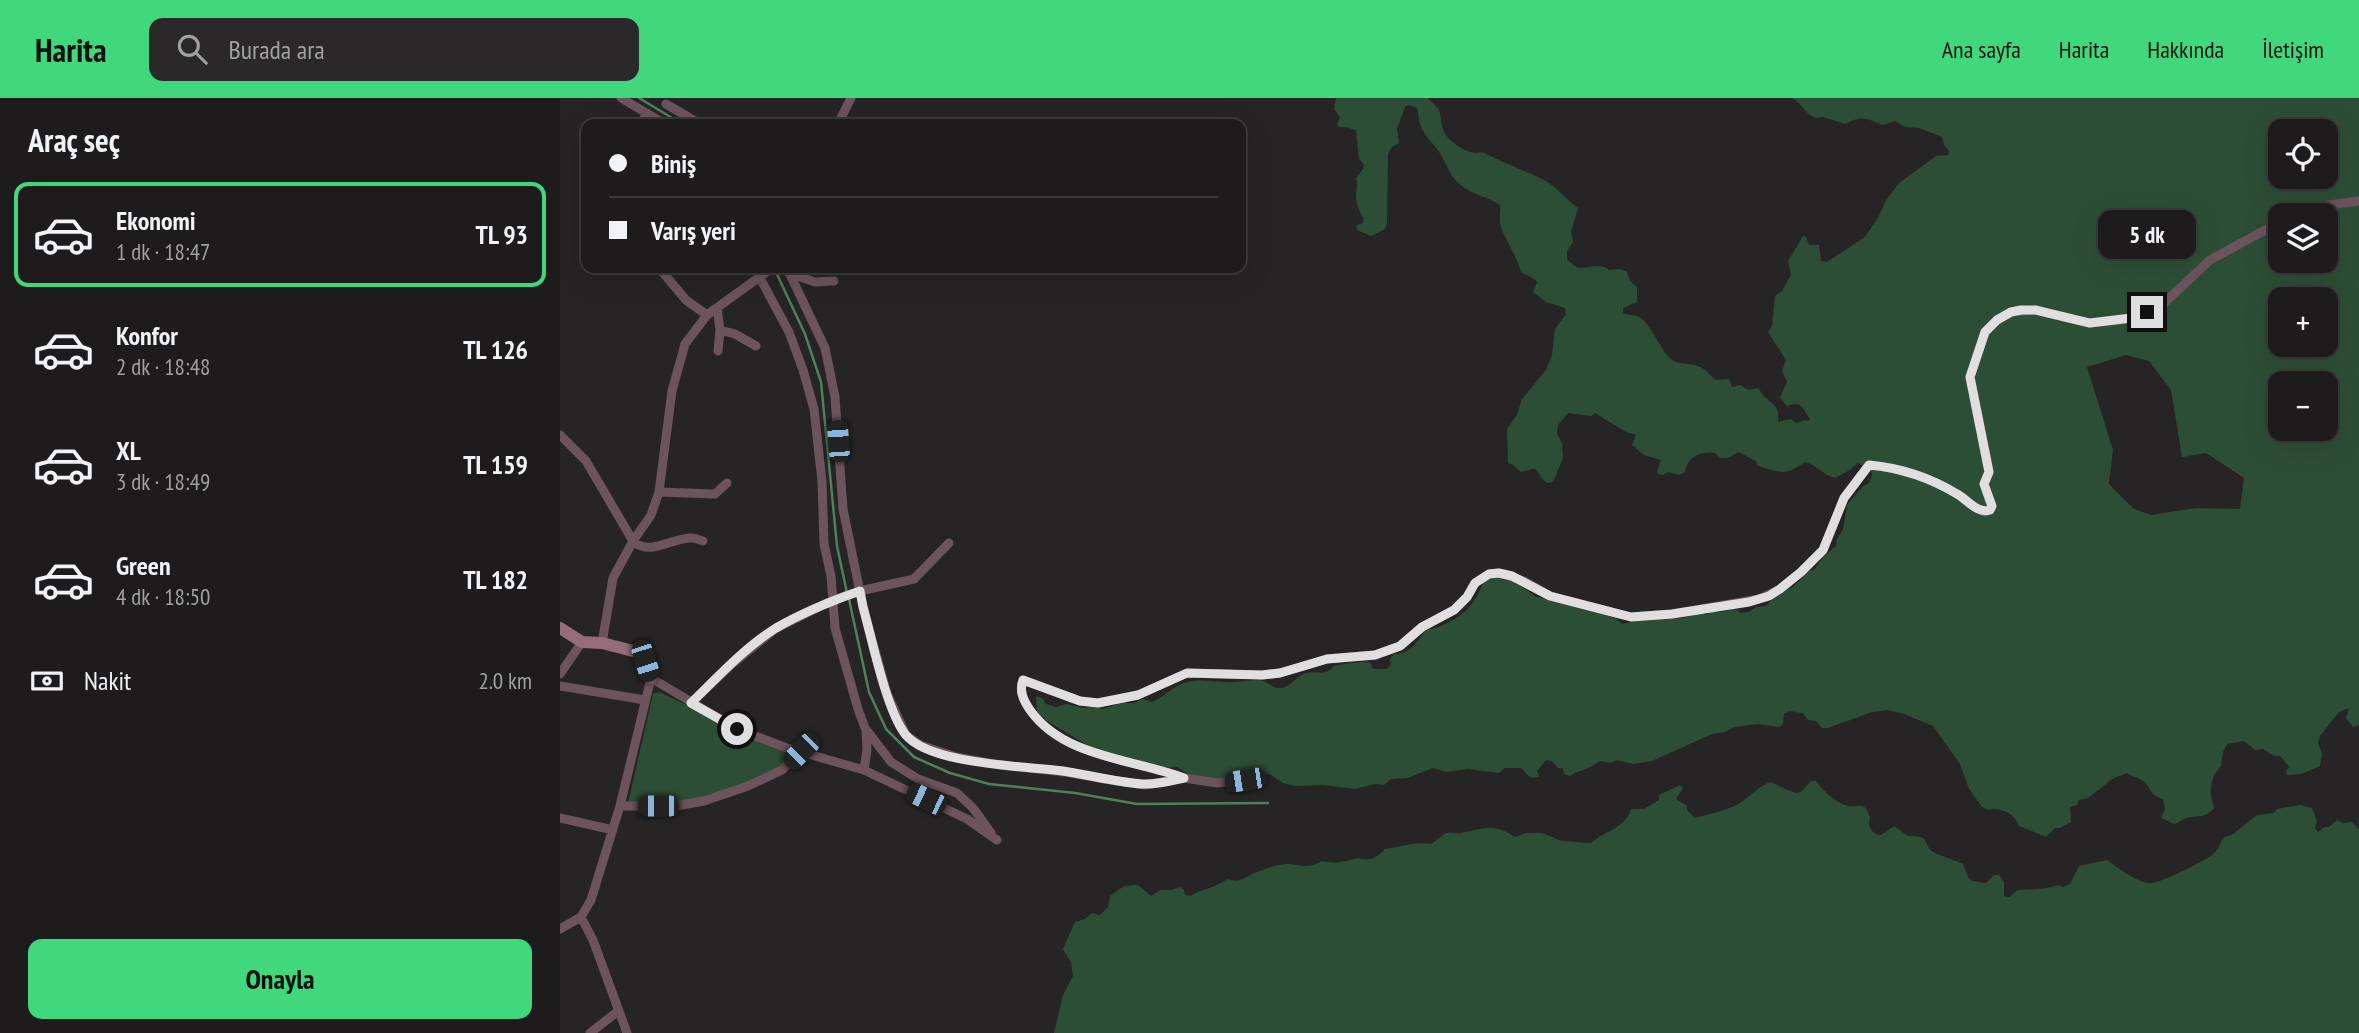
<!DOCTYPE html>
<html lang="tr">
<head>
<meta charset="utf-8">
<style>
	body { margin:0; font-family:"PT Sans Narrow",sans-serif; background:#2a2829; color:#f1f3f6; height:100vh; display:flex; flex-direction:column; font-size:26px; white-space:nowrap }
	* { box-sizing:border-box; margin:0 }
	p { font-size:23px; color:#a0a1a3 }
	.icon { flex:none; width:38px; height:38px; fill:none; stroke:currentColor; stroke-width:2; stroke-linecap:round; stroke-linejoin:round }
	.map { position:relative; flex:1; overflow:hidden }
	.sheet { display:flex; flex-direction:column; background:#1d1b1c; width:560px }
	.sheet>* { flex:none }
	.banner { position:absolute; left:21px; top:21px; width:665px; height:154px; border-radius:14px; box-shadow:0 7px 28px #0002,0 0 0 2px #3b393b; display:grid; align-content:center; height:154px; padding:0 28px; background:#1d1b1c }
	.buttons { position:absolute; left:1708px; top:21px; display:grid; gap:14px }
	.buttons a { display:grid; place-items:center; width:70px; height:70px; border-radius:14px; background:#1d1b1c; box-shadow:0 7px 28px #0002,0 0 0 2px #3b393b; font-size:35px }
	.end { position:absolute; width:32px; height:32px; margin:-16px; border:9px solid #e1dedf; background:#111; box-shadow:0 0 0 4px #111 }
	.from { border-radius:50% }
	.bubble { position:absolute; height:49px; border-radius:14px; background:#1d1b1c; box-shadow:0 7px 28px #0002,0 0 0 2px #3b393b; font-size:23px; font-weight:700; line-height:49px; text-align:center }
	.car { position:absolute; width:21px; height:42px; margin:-21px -10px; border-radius:9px; box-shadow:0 0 5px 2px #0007; background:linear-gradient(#222 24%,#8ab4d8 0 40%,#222 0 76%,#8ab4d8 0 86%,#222 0) }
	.banner b { display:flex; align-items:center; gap:24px; height:66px; font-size:26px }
	.banner b+b { border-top:2px solid #3b393b }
	.banner i { width:18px; height:18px; background:#f1f3f6 }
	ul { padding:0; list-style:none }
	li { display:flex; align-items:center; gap:21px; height:105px; margin:0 14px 10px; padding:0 14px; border:4px solid transparent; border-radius:14px }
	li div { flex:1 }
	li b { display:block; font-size:26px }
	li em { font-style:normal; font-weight:700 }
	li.current { border-color:#41d77c }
	li>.icon { width:63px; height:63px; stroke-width:1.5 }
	h2 { padding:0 28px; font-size:32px; line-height:84px }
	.pay { display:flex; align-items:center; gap:18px; height:77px; padding:0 28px; font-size:26px }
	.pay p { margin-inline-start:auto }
	.action { display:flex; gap:14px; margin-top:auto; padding:14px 28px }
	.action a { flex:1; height:80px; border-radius:14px; background:#41d77c; color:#111; font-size:28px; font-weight:700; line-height:80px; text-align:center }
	header { display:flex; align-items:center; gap:42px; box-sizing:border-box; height:98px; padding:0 35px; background:#41d77c; color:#111 }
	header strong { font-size:33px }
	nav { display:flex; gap:38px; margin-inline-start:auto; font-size:24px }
	.search { width:490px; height:63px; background:#2a2829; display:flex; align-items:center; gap:18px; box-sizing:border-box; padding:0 24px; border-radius:14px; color:#a0a1a3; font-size:26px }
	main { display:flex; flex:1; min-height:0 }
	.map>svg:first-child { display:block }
</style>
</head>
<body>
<header>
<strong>Harita</strong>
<div class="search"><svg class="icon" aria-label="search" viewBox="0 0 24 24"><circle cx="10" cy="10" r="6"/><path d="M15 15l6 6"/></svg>Burada ara</div>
<nav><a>Ana sayfa</a><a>Harita</a><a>Hakkında</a><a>İletişim</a></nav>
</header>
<main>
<section class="sheet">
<h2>Araç seç</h2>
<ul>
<li class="current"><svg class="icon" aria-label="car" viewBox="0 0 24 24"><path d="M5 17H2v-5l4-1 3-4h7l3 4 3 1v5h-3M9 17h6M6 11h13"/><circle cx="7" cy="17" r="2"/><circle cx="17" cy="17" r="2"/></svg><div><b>Ekonomi</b><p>1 dk · 18:47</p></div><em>TL 93</em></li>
<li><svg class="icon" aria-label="car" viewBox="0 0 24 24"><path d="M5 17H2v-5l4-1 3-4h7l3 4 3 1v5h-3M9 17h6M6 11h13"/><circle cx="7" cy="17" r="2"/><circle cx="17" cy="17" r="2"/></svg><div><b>Konfor</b><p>2 dk · 18:48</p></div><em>TL 126</em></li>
<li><svg class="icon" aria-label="car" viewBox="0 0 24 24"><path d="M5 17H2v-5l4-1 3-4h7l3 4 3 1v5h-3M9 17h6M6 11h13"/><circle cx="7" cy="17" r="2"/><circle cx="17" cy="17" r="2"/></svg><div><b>XL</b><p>3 dk · 18:49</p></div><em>TL 159</em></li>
<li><svg class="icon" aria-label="car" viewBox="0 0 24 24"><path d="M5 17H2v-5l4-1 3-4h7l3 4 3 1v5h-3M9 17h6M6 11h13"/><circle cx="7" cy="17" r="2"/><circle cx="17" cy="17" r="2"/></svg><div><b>Green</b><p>4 dk · 18:50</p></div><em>TL 182</em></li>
</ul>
<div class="pay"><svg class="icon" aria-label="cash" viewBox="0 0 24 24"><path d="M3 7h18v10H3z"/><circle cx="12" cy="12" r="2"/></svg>Nakit<p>2.0 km</p></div>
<div class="action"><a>Onayla</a></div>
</section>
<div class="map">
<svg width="1799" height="935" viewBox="0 0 1799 935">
	<rect width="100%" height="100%" fill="#272425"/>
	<path fill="#2d4e36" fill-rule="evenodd" d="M776,0h92c3,4 10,9 11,12 2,5 2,12 3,17 4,14 27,30 40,25 21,11 42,18 62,28 14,7 22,20 34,28l-7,24 2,10 -6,9v9l11,8c10,1 22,-6 31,2l11,-1 7,3 3,9 7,6v15l-14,6v5c4,2 12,2 16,4 12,6 22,35 33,43 8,5 18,3 26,6 9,3 11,9 18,14l13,-1 3,8 9,-2 7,5 10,-2c3,3 4,7 7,9 9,9 15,9 13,25l13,-3 5,4 9,-3 4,1 1,-2c-8,-10 -7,-19 -23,-13l-7,-9 7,-15 -5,-11 4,-11 -18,-28 4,-6 3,-30 7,-5 9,-16 -3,-14 15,-25 3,1 3,8h10l2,16 6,1 38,-25 14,-21 6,-14 14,-19 37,-27 12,-1 1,-4 -5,-6 -2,-8 -23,-9 -14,-1 -10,-6 -12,4c-18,-7 -20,-10 -38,-1l-22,-7 -7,1c-12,-4 -13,-15 -24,-20h567v627l-6,2 -7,-9 3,-10 -10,4 -19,24 -2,7 4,11 -2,12 -19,8 -14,1 -1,-4 3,-4 -9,-11h-6l-11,-7 -8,1 -11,-9 -17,3 -4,8 -2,14c-12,12 -12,28 -7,42 -9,11 -17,7 -28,10 -4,2 -8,5 -12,6l-13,-6 4,-9 -2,-10c-15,-4 -11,-12 -20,-18 -5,-4 -11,-4 -16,-8l-15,6 -24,19 -9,2 -2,5 -7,2 1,15 -11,6h-5l-9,9 -27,-11c-4,-13 -19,-19 -31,-16l-6,-3 -13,-18 -9,-25 -27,-38 -29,-12 -16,-4 -16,2 -44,16h-6l-6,-7 -8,-1 -5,-7 -14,-2 -5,3 -1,10 -4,3 -21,-3 -24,3 -9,5 -13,2 -60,27 -19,3 -16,-4 -7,3 -10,-2c-13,10 -18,7 -30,15l-6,-2 -1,-6h-5l-6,-7 -6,-1 -9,11 2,6c-12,3 -11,-4 -18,-9h-16l-6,5 -32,-4 -21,3 -13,-4 -25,10 -17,1 -7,6 -9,-1 -20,5 -31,-4 -29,1 -12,-3 -13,-9 -49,9 -27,-6 -17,-10 -22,1 -66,-22 -42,-25 -10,-8 -1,-17 6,2 4,6 10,3 10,-3 18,4 9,-1 10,2 19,-6h12l9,-4 9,3c10,-4 24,-17 32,-19 14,-5 29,-1 43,-1 10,1 21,-2 32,-2 8,1 13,8 19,8 13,1 17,-12 28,-15 11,-3 19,4 28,-7 12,-2 24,-5 36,-4l3,7h14l4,-5 -1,-5 4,-5c17,0 23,-12 32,-25 7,0 10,-1 17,-4 24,-11 31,-20 41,-44l14,-4 8,4 10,1 20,15 41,7 40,15 5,5 15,-3 46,-3 17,-7 6,4 4,-4c3,0 6,1 9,1 10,0 14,-7 22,1l8,-1 7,-5 10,-1 8,-8 20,-12 14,-14 7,-3 8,-12 13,-11 1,-7 6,-10 4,-24 15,-18 7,-4 3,-8 -1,-4 -13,-8 -8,7 -15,8c-11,-3 -19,-13 -30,-16 -20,14 -24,11 -47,4l-2,-5 -18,-9 -10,6h-8l-5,-5c-16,-2 -28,4 -30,19l-6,3 -11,-3 -5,3 -5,-1 -1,-3 4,-11 -17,-5 -12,-10 4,-10 -10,-3 -31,-19 -4,3 -23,-3 -10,12 -1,9 5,9 1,15 -10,24 -6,1c-15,-12 -4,-18 -26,-11l-8,-7 -5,-2 -1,-34 10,-14 5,-16 24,-29 6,-15 3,-26 11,-15 -1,-6 -19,-6 -13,-10 4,-9 -1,-3 -15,-8c-4,-16 -18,-35 -21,-49 -1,-5 1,-12 0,-18 -12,-8 -27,-10 -38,-19 -11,-8 -15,-20 -21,-31 -6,-11 -17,-18 -21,-31 -2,-6 -1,-11 -3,-16l-9,-3 -3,2 -8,22 2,14 -7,4 -4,7 -1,69 -2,6 -14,7 -14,-6 -1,-4 7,-3 1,-4c-4,-6 -8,-15 -8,-23 0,-7 2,-11 0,-18l7,-9 1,-5 -5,-5 -3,-29 -10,-3h-7l-2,-3 3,-7 -6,-8zM1720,33h46v46h-46zM1720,117h46v46h-46zM1720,201h46v46h-46zM1566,257l23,6 22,29 11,67 24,-4 38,25 -4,31 -44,-1 -45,7 -17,-6 -25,-25 4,-34 -26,-83zM1720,285h46v46h-46z
		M99,594l130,62v8c-37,20 -80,40 -123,41 -12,1 -25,0 -38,0l25,-109z
		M1251,683h5c7,10 20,22 32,25 12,2 16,-6 22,11 -3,9 2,18 11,18l13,-9 14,10c26,-1 13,10 27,17 9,4 19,7 28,11l5,13 4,4 14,2 8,-8h5l5,7v14l5,1 9,-7c14,-1 27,0 40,-5l5,2 7,-3 9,-18 28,-6c10,7 29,22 42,23 12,1 52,-21 63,-28 6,-4 8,-12 12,-18l8,-2 25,-20 16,-2 4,-4 23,-4 12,3 5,13 -2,7 3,4 6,-5h5l8,-7 6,3 9,-1 7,8v203h-1305l9,-38 10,-19 -2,-14 -8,-13 12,-27 10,-3 7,-6 8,2 8,-8 2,-11 14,-10 14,-1 13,11 10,-6h10l9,-3 4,3 1,5 6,1c12,-8 25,-8 36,-17 12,4 16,0 25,-5 2,-1 24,-9 27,-9 19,-4 24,7 43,-4 13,3 22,1 36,-3 11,4 20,-1 27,-9 18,-2 27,-8 46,-5 5,-3 9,-7 13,-10 6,-3 11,0 17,-1 24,-4 30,-11 54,4l11,-4h16l20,8 29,2c14,-13 34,-14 40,-34h13l15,-9v-5l21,-10 3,3 -7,11 11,7v4l8,8c16,-5 33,-7 48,-17 8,-6 17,-16 28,-19 8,4 16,8 25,11l5,-1z"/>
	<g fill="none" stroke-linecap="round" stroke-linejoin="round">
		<path stroke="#4d805c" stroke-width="2.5" d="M79,0l43,26
			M214,170l31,66 16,48 16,164 10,47
			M289,501l20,93 17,37 28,28 36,16 39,11 86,9 62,11 131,-1"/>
		<path stroke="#6d535c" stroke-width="9" d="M61,0l44,26
			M106,6l34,20
			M81,26l6,-11
			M278,26l13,-26
			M1732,117l30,-9 37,-5
			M227,170l38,80 10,49 8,112 20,98 24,87 19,41 14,10 36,12 43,8 67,7 38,7 41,6 39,-7 33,5 40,-5
			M100,171l26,31 21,15
			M229,175l26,9 19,-1
			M199,178l30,56 14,38 11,39 8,72 2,63 7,32 4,52 23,81 7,19 26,34 27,17 39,14 16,15 18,25
			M157,210l3,22 -2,21
			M160,232l15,4 21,12
			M0,337l26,26 47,80c17,16 40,-4 59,-3 4,0 7,2 11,3
			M99,394l56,2 12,-11
			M42,545l11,-65 20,-37 18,-26 8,-23 13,-101 13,-47 22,-29 65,-47
			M0,576l22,-32
			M0,588l85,14
			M131,605l40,-38 44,-36 58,-29 27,-9 54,-12 35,-36
			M304,672l3,-20 -1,-20
			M624,680c-49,-19 -121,-20 -154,-68 -6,-10 -11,-19 -7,-30l57,21 18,2 40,-8 49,-22 75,2 18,-2 47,-14 48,-4 25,-9 22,-19 32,-17 13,-13 8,-14 14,-9 9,-1 26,8 26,15 81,21 41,-3 87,-15 21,-10 21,-17 22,-22 21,-52 25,-33c33,3 60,12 89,29 10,6 17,15 27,18l5,-2 1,-4 -7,-22 5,-12 -19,-95 15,-45 12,-12 14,-8 25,-2 54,13 41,-4 31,-14 48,-45 70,-38
			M60,708h56l28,-5 44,-15 34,-16 19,-19
			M0,720l53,12
			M21,819l12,23 34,93
			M0,831l21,-12 10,-17 29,-94 31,-128 86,51 50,19 77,22 103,49 30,21
			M30,935l27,-21"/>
		<path stroke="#956d7a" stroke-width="12" d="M0,530l22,14 20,1 35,9 8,9 6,17"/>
	</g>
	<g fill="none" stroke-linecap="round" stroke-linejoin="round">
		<path stroke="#e1dedf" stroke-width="9" d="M177,631l-46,-26c26,-25 53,-55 85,-75 26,-15 55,-27 84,-37l3,16c9,32 23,102 42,127 24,31 121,32 158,37 27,4 52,11 79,13 15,1 29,-3 42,-6 -50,-19 -120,-20 -154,-68 -7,-10 -11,-19 -7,-30l57,21 18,2 40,-8 49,-22 75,2 18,-2 47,-14 48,-4 25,-9 22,-19 32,-17 13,-13 8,-14 14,-9 10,-1 13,3 38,20 81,21 41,-3 77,-12 20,-6 11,-7 21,-17 22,-22 21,-52 25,-33c33,3 60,12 88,29 11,6 20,20 33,16l2,-4 -8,-22 5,-12 -19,-95 15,-45 12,-12 14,-8 10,-2h15l54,13 41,-5 16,-6"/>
	</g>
</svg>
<div class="buttons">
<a><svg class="icon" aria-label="locate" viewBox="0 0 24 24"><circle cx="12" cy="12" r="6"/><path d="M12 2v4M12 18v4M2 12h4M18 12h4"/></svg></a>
<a><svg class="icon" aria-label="layers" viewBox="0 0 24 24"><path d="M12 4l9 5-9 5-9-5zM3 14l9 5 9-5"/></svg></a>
<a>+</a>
<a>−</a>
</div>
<i class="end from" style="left:177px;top:631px"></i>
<i class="end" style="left:1587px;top:214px"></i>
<div class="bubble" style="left:1538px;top:112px;width:98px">5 dk</div>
<i class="car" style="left:278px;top:343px;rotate:356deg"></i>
<i class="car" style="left:85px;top:563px;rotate:162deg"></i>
<i class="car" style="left:241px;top:653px;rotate:225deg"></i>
<i class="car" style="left:685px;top:682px;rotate:261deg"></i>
<i class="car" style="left:366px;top:701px;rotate:296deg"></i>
<i class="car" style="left:98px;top:708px;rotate:270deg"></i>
<div class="banner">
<b><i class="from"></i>Biniş</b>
<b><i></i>Varış yeri</b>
</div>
</div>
</main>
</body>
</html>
